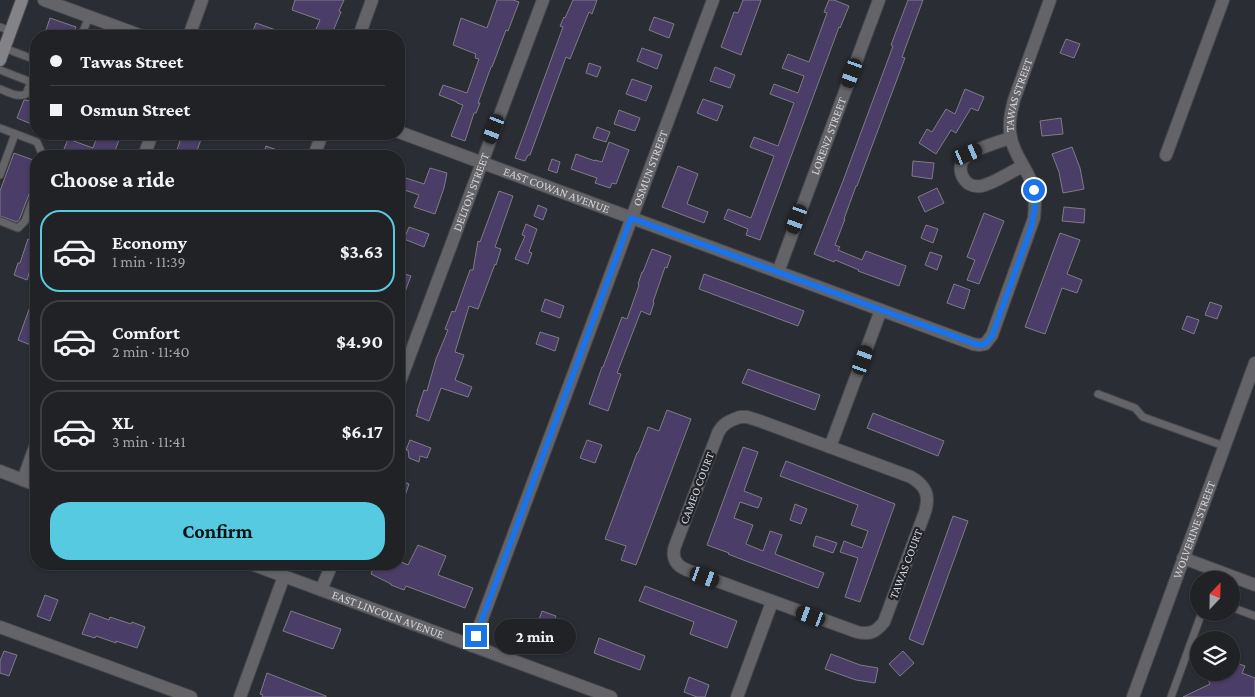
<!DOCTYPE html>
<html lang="en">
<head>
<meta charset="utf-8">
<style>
	body { margin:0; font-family:"Crimson Pro",serif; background:#2d2f32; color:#f1f3f6; height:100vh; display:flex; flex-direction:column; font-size:19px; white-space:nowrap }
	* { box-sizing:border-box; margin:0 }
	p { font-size:16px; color:#a2a4a7 }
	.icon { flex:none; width:28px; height:28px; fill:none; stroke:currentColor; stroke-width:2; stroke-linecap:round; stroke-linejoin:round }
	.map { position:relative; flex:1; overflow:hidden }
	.side { position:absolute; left:30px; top:150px; width:375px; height:420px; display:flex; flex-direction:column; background:#202226; border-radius:20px; box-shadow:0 1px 4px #0004,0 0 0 1px #3d3f43 }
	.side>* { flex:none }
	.top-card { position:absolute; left:30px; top:30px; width:375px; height:110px; border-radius:20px; box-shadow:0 1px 4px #0004,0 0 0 1px #3d3f43; display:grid; align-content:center; height:110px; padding:0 20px; background:#202226 }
	.needle { width:32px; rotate:22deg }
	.tools { position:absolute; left:1190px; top:571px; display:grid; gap:10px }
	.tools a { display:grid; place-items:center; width:50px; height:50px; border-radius:50%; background:#202226; box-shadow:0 1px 4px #0004,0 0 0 1px #3d3f43; font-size:25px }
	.end { position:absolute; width:22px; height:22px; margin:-11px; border:6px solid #1a73e8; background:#fff; box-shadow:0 0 0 2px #fff }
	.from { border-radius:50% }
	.bubble { position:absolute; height:35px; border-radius:18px; background:#202226; box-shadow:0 1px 4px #0004,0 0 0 1px #3d3f43; font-size:16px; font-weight:700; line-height:35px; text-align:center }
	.car { position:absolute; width:15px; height:30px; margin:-15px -8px; border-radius:6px; box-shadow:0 0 4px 1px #0007; background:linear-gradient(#222 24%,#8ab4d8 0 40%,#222 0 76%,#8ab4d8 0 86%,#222 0) }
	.top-card b { display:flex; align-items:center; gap:18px; height:48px; font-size:19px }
	.top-card b+b { border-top:1px solid #3d3f43 }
	.top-card i { width:12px; height:12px; background:#f1f3f6 }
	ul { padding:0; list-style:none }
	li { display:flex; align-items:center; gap:15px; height:82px; margin:0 10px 8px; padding:0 10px; border:2px solid #3d3f43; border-radius:20px }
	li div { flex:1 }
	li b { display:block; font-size:19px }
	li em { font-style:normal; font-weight:700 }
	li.current { border-color:#55cae0 }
	li>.icon { width:45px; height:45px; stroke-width:1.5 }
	h2 { padding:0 20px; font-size:22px; line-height:60px }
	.action { display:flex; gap:10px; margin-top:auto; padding:10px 20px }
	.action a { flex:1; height:58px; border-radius:20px; background:#55cae0; color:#111; font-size:20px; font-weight:700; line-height:58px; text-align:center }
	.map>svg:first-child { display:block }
</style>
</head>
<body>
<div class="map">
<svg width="1255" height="697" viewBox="0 0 1255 697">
	<rect width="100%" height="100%" fill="#2a2d33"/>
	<path fill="#4a3d67" stroke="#7e7c84" d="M295,0h49l-5,11 2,1 -10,24h-18l7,-16 -28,-10z
		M497,0h16l6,2 -11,29 -2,-1 -14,37h-1l-13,36h2l-4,10h-2l-9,28 -14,-5 12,-31 -6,-2v-1l-18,-7 4,-10 24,8 12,-34 -4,-1 1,-4 -23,-9 8,-27 26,10z
		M573,0h24l-5,14 -3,-2 -19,47 -4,-2 -36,98h-2l-3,6 -10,-3 48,-131 -3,-1 4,-9 1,1z
		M743,0h18l-20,55 -20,-8 13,-35 4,1z
		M829,0h5l15,6 -9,22 -1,-1 -79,213 -14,-5 2,-6 -24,-10 4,-10 23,9 23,-62 -24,-9 4,-10 24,9 16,-43 -24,-9 4,-10 24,9 6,-17 -22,-8 6,-14 21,8 18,-49 -3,-1z
		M908,0h15l-21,57 3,1 -48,128h-1l-12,33h1l-10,26 5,2 -2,3 24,10 4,-9 40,15 -7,20 -41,-15 1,-1 -24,-10 -1,2 -20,-8 29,-73 50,-135 -2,-1z
		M654,17l20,7 -5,14 -20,-8z
		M50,18l26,9 -4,9h-28z
		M256,23l34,12v1h-39z
		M1066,39l14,5 -6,14 -14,-5z
		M642,48l20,7 -5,14 -20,-8z
		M589,63l12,4 -4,10 -11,-4z
		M715,67l20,8 -5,13 -20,-7z
		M632,79l20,7 -6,15 -20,-7z
		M965,89l19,8 -6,14 -7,-3 -15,25 -5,-3 -15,24 -17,-11 8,-14 5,3 14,-23 9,5z
		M703,99l20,7 -6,15 -20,-8z
		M24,100h2l10,3v23l-19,-8z
		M619,110l21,8 -5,13 -21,-7z
		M1061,118l2,16 -21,2 -2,-15z
		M597,127l13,5 -4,10 -13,-4z
		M98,134h4l17,6 -6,16h-27l-22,-7 4,-10 25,9z
		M163,134h40l-8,22h-20l5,-15 -17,-6z
		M609,142l20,8 -13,34 -4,-1 -2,5 -15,-5 2,-5 -26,-9 5,-15 19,7v-1l7,2z
		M266,146l25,9 -1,1h-27z
		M1072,147l8,21 4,21 -21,4 -4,-21 -7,-18z
		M14,153l22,8v18l-2,7 -3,3 -11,29 -3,4 -17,-6v-25z
		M552,159l8,3 -3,11 -9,-3z
		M913,161l21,2 -2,16 -20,-3z
		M678,166l20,8 -11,30 21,8 -4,11 -42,-16z
		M430,168l17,5 -3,15 -9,26 -21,-7 5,-12 -20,-7 4,-11 21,7z
		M937,188l7,15 -19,9 -7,-15z
		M499,191l14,5 -18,51 6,2 -5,16 -1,-1 -17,45 -9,-3 -14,46 9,3 -9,25 17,7 -4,10 -27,-9 -12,33 -13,-5 2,-5h-1l7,-21 3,1 9,-32 12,-29 -3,-1 7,-18 3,1 15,-42h3l5,-29 2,1z
		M538,205l9,4 -4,11 -9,-4z
		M1064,207l21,2 -1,14 -22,-2z
		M984,213l20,8 -25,63 -12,-4 8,-20 -8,-3z
		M526,224l11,5 -8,23 3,1 -4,11 -13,-5 10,-23 -3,-1z
		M926,225l12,4 -5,14 -12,-5z
		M409,227l20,7 -5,13 -20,-8z
		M1060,233l20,7 -13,34 15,6 -5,13 -15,-5 -17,46 -20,-7z
		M28,239l8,3v8l-9,30 -13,-5 4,-12h2z
		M652,249l19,7 -4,12 -2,-1 -12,35 1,1 -4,12 -9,-4 -24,62 4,1 -13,37 -19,-7 13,-37h1l19,-50 5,2 12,-34 -1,-1 4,-12h1z
		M930,252l12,4 -5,14 -12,-5z
		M399,272l12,4 -11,29h-1z
		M704,274l100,37 -6,15 -99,-37z
		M954,284l16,6 -6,19 -17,-6z
		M35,293h1v54l-18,-7z
		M545,299l19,7 -4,12 -19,-7z
		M1210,302l12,4 -5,13 -12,-4z
		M1187,316l12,4 -5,14 -12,-5z
		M540,332l19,6 -4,13 -19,-7z
		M748,369l72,26 -5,15 -73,-27z
		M667,410l24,9 -55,146 -15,-5 5,-14 -21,-7 32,-86h1l10,-26 11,4z
		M873,413l71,28 -6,15 -71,-28z
		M410,440l21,8 -4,10 -7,-2 -1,6 -10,-4 -1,-8h-2z
		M587,440l15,5 -7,18 -15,-5z
		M743,447l15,5 -14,39 18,7 -4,10 -18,-6 -6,16 19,7 -7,19 17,7 7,-20 12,4 -7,19 49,19 -6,15 -72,-27 -18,-7 1,-1 -22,-8z
		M786,461l109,43 -35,98 -15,-5 13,-39 -18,-6 4,-11 18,7 6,-17 -17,-6 7,-20 -78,-29z
		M399,480l10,4 -9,26 -1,-1z
		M795,504l12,5 -6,15 -11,-4z
		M953,516l15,5 -45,124 -14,-6z
		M816,536l21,7 -4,10 -20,-7z
		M418,545l28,11 -8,19 35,13 -8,20 -59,-22 -2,4 -13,-5v-1l-20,-10 4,-10h24v-3l9,4z
		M645,586l55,21 37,14 -10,27 -37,-14 4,-12 -55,-21z
		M45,595l13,5 -8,21 -13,-5z
		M291,611l50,18 -8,20 -50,-18z
		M542,611l14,5 -8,20 -13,-5z
		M90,613l19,7 1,-3 21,7 1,-2 13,5 -8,21 -21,-7v2l-20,-7 -1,2 -13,-4z
		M599,638l46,18 -5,14 -46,-17z
		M4,651l13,4 -8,21 -9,-3v-12z
		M903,651l11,12 -14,13 -11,-12z
		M831,654l29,11 18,3 -3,15 -19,-3 -31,-11z
		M1231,661l14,5 -3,7 13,5v19h-72l27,-13 -5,-12h26z
		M267,673l59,23v1h-64l1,-2 -3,-1z
		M689,677l20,8 -4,12h-8l-13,-5z"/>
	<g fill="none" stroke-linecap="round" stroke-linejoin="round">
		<defs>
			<path id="service" d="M0,27l11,4
				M81,36l8,-19
				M4,48l32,12
				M0,70l36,14
				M0,89c8,3 18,9 26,5l5,-12
				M0,128l37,14 6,14
				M0,175l15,-41
				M0,221l18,7 7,-7 11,-30
				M1098,394l37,14 8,9 81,29
				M1231,607l24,9
				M1171,697l31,-85"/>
			<g id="minor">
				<path d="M44,0l98,36"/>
				<path d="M189,36l13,-36"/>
				<path d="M359,36l13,-36"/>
				<path id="s1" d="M399,132l574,212 6,1 6,-1 7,-9 42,-117c1,-11 2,-23 -2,-34 -5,-16 -18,-29 -21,-46 -3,-13 0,-26 3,-38l36,-100"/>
				<path d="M1011,138c-11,3 -35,11 -43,17 -15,11 -5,34 13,31 12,-2 31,-15 42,-20"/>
				<path d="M1166,155l57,-155"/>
				<path d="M144,156l8,-22"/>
				<path d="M314,156l8,-22"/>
				<path id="s2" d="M778,272l101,-272"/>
				<path id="s3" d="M399,384l144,-384"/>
				<path d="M740,417h7l13,4 151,56c15,9 19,18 14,35l-41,110c-8,10 -14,13 -27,10l-170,-62c-11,-4 -16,-12 -12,-24l43,-113c5,-10 11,-12 22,-16z"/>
				<path d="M830,447l51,-137"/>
				<path d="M23,480l13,-36"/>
				<path d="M1183,558l72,27"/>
				<path d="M321,590l11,-26"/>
				<path d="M0,627l191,70"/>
				<path id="s4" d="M472,646l241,-646"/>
				<path d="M240,697l44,-121"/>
				<path d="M737,697l35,-95"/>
				<path id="s5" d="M1133,697l122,-334"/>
			</g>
			<g id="tertiary">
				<path d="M0,471l36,14"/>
				<path id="s6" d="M251,564l360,133"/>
			</g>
			<path id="secondary" d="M0,60l22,-60"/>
		</defs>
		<use href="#service" stroke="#45484d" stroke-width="9"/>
		<use href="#minor" stroke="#45484d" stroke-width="14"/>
		<use href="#tertiary" stroke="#45484d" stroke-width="14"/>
		<use href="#secondary" stroke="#45484d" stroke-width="14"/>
		<use href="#service" stroke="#646367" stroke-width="7"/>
		<use href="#minor" stroke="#646367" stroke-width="12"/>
		<use href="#tertiary" stroke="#646367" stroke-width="12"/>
		<use href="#secondary" stroke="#828287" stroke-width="12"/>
	</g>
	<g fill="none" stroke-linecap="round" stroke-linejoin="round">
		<path stroke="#1a73e8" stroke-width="6" d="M476,636l155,-418 250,92 98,35 6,-1 7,-8 39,-108 4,-21 -1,-17"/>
	</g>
	<g text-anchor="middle" stroke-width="4.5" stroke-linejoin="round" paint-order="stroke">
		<g font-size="12" fill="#d2d4d8" stroke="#212329">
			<text dy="4" stroke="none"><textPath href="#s1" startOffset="889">TAWAS STREET</textPath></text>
			<text dy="4" stroke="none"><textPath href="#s2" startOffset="145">LORENZ STREET</textPath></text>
			<text dy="4" stroke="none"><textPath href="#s4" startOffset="510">OSMUN STREET</textPath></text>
			<text dy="4" stroke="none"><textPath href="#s1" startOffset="168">EAST COWAN AVENUE</textPath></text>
			<text dy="4" stroke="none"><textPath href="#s3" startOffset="205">DELTON STREET</textPath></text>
			<text transform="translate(697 488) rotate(-69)" y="4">CAMEO COURT</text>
			<text dy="4" stroke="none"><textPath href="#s5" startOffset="178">WOLVERINE STREET</textPath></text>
			<text transform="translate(906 564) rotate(-69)" y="4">TAWAS COURT</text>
			<text dy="4" stroke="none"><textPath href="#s6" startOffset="146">EAST LINCOLN AVENUE</textPath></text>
		</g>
	</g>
</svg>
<div class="tools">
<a><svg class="needle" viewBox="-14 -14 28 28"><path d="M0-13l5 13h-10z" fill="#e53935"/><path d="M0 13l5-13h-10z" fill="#a2a4a7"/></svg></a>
<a><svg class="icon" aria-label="layers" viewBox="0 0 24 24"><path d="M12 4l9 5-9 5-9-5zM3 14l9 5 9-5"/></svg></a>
</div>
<i class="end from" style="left:1034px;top:190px"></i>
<i class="end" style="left:476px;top:636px"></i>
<div class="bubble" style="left:494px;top:619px;width:82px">2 min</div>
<i class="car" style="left:852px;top:73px;rotate:200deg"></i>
<i class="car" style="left:494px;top:129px;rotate:201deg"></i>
<i class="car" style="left:968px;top:154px;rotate:67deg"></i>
<i class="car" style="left:797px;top:219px;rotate:200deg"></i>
<i class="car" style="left:863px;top:360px;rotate:20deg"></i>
<i class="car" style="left:705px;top:577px;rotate:110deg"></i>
<i class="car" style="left:811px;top:616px;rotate:291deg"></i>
<div class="top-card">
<b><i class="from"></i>Tawas Street</b>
<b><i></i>Osmun Street</b>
</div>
<section class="side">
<h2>Choose a ride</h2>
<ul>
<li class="current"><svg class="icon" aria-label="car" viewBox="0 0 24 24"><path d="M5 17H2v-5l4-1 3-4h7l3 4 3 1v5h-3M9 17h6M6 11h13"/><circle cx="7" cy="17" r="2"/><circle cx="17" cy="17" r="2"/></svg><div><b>Economy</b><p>1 min · 11:39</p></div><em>$3.63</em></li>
<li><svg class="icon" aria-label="car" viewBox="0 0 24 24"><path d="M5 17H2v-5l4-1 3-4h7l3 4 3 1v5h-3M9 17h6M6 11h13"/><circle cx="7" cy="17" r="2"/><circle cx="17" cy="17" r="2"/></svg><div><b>Comfort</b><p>2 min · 11:40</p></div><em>$4.90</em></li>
<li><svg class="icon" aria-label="car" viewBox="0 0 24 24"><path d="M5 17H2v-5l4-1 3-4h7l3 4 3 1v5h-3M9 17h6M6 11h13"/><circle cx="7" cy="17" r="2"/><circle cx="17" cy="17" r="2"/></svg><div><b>XL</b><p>3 min · 11:41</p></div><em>$6.17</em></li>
</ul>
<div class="action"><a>Confirm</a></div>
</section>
</div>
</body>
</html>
